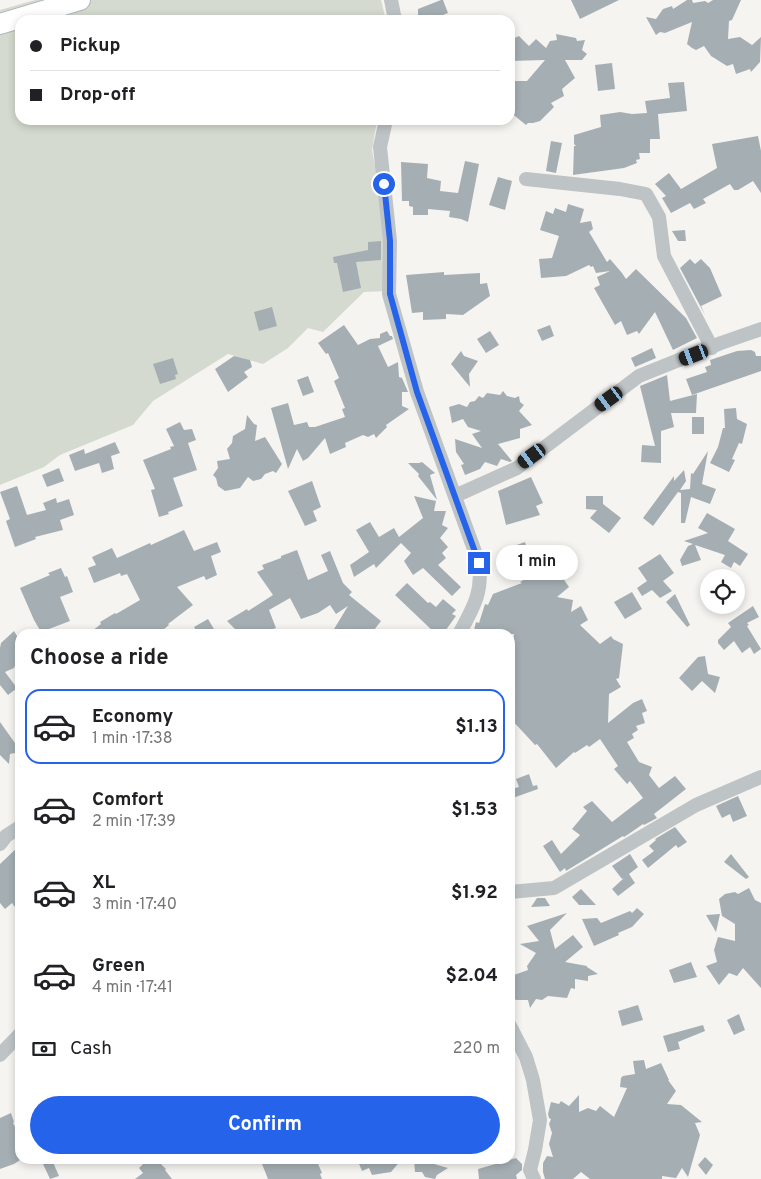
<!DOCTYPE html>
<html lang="en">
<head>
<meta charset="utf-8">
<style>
	body { margin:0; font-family:Overpass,sans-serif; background:#f6f6f6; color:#202124; height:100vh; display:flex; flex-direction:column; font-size:19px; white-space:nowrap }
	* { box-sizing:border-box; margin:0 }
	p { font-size:16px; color:#757577 }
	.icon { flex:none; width:28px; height:28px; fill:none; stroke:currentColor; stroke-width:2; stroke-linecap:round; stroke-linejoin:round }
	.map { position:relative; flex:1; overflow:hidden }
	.drawer { position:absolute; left:15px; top:629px; width:500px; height:535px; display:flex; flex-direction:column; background:#fff; border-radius:15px; box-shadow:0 2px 8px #0003 }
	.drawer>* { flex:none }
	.hud { position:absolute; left:15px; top:15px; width:500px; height:110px; border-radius:15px; box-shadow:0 2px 8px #0003; display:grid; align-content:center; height:110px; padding:0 15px; background:#fff }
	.fabs { position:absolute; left:700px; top:569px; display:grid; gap:10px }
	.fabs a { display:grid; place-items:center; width:45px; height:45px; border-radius:50%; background:#fff; box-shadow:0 2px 8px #0003; font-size:25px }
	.end { position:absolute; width:22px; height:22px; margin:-11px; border:6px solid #2563eb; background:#fff; box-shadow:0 0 0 2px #fff }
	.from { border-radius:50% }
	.bubble { position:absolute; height:35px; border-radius:18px; background:#fff; box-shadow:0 2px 8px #0003; font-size:16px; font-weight:700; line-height:35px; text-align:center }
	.car { position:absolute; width:15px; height:30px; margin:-15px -8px; border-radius:6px; box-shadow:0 0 4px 1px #0007; background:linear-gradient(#222 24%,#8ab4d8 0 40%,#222 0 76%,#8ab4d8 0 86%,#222 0) }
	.hud b { display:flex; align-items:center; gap:18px; height:48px; font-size:19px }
	.hud b+b { border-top:1px solid #e0e0e0 }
	.hud i { width:12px; height:12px; background:#202124 }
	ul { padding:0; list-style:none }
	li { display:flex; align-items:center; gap:15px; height:75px; margin:0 10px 8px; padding:0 5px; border:2px solid transparent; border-radius:15px }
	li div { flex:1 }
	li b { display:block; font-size:19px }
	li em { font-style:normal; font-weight:700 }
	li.current { border-color:#2563eb }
	li>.icon { width:45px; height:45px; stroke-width:1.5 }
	h2 { padding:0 15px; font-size:22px; line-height:60px }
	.pay { display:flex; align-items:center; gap:12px; height:55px; padding:0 15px; font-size:19px }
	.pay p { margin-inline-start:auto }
	.primary-button { display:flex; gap:10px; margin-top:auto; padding:10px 15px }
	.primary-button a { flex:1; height:58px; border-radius:30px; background:#2563eb; color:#fff; font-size:20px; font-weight:700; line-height:58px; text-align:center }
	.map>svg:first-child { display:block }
</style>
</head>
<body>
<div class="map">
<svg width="761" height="1179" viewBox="0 0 761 1179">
	<rect width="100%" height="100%" fill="#f5f4f1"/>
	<path fill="#d5dad0" d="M35,0h346l5,20h-366v100h357l-5,30 16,85 -1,56 -23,1 -41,40 -15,-4 -20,20 -25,16 -35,-10 -75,47 -20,24 -73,30 -16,12 -44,18v-475z"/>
	<path fill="#a5afb3" d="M441,0h2l5,13 -18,7h-12v-11z
		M571,0h48l-39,19z
		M687,0h5l1,3 12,-2 3,2 5,-3h28l-9,20 -3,1 -1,18 12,-2 12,8 -1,1 10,-9 -1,25 -9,10 -1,-3 -14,5 -3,-10 -6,2 -16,-10 -7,-10 -8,4 -4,-2 -5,-4 5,-22 -27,11 -5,-1 -4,3 -10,-18 10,2 7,-10 9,-3 1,3z
		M556,34l20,4 1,3 8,-1 -3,10 5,4 -5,6h-17l10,18 -13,11 2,7 -13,7 3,4 -14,14 -7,2h-5l-2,2 -16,-13v-31h17l18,-21 -35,1v-21l9,-4 10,10 7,-7 10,9 4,-7 7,-1z
		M612,63l3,26 -17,2 -3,-26z
		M684,82l3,29 -29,3 2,25h-10v14h-11l1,6 -4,1 1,3 -13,5 -51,7 1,-29h2l-2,-2v-9l27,-8 -1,-12 20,-3 12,2 15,-1 -2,-12 25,-3 -2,-15z
		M758,136l3,15v42l-8,-12 -15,9h-4l-4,-6 -27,15 3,4 -12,6 -4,-6 -19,10 -9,-15 4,-2 -11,-12 14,-11 12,16 36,-21 -5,-24z
		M551,141l11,2 -6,30 -10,-2z
		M465,161l14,3 -11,58 -7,-3 -12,-2 1,-6 -22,-2v6h-15v-8l-4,-1v-5h-7l-1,-39 27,2 -1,14 14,3 -1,10 18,2z
		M498,177l14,4 -7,29 -16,-5z
		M568,204l16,5 -4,14 11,-2 2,8 -4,3 18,30 3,-3 12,14 4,6 10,-10 50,49 11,20 -24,12 -18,-38 -16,22 -2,-3 -10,4 -6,-14 -6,4 -21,-37 6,-3 -3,-8 13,-6 -14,2 -3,-7 -2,1 -2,-2 -23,11 -25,2 -2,-19 13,-1 7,-22 -19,-6 6,-19 7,3 2,-6 11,4z
		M685,230l1,11h-8l-6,-10z
		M381,241v19l-25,2 5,26 -18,4 -6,-29h-3l-1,-6 35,-7v-8z
		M690,259l5,5 6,-5 9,9 12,28 -21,10 4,9 -25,-47z
		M444,272v3l36,-2v11l7,-1 3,13 -27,19 -17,-1v5l-23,1v-8l-11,1 -6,-38z
		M272,307l5,19 -18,5 -5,-19z
		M344,325l14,20 12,-6 10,-1v-4l7,-3 3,5h2l1,3 -15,7 10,21 10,-5 1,15 3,1 6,14h-6v14l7,3 -23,16 1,2 -11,11 -2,-4 -6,3 -5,-2 -18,8 1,4 -16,7 -5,-16 -17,20 -5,3 -6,-12 -9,20 -17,-61 17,-5 6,22 13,-3 2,5h6l30,-10 -3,-8 3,-1 -11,-27 5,-3 -11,-25 -2,1 -8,-11z
		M550,325l4,11 -12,5 -5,-11z
		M490,331l9,14 -13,8 -9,-14z
		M652,348l4,10 -21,9 -4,-9z
		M751,350l4,2 1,4h5v15l-69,24 -6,-16 21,-7 -2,-5 6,-2 -1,-5 27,-9z
		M461,351l3,5 14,5 -9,13 1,13 -19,-23z
		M234,356l16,4 2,7 -8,5 4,5 -20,15 -13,-23z
		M173,358l5,16 -3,1 1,4 -16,5 -7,-20z
		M667,375l3,26 27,-7 -1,19h-25l3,14 -13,4v32l-20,-1 1,-17 13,1 -15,-60z
		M308,376l6,16 -11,4 -6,-16z
		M503,391l4,5 8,2 4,-2 1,6 4,3 -5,6 13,14 -12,4v9l-22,6 14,17 -2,1 -9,-3 -4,7 -12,-4 -5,7 -15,6 -4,-10 3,-1 -8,-12 -1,-13 27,9 -10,-14 9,-3 -13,-4 -5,-8 -11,4 -3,-16 10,-3 8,3 3,-5 5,-1 4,-5 4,2 4,-5 13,2z
		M736,408l1,11 10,5 -5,20 -3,-1 -7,16 3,1 -6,12 -19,-9 8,-16 5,-19h2l-1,-19z
		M247,415l7,9 3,1 -2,16 10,-4 17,27 -6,9 -3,-2 -8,3 -4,5 -8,2 -5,-4 -8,11 -15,3 -7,-5 -2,-8 -3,-3 5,-7 -1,-7 13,-2 -3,-10 5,-6 1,-7 12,-7z
		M692,417h12v17h-12z
		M180,422l4,8 8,-1 4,11 -8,3 9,27 -24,8 10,28 -15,6 1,2 -10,3 -8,-27 4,-1 -12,-29 28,-11 -1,-2 4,-1 -8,-17z
		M115,442l5,11 -9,3 3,13 -12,4 -3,-10 -24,8 -6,-16 15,-6 1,5z
		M708,451l-6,33 14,5 -6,15 -19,-7 -6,26h-4v-30l-3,-1 -25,34 -10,-8 31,-42v5l10,-11 2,11 -6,9 10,-1 1,-16 2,1z
		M422,462l13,11 -5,2 7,25 -19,-24 1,-2 -11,-11h11z
		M59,468l5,13 -17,6 -5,-12z
		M531,477l12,26 -7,3 4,9 -34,10 -8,-34z
		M312,481l9,26 -8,4 4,10 -12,5 -17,-35z
		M17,486l10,29 19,-5 -3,-7 13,-5 1,5 12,-4 5,16 -14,5 3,10 -28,7 1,2 -21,8 -9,-26 4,-2 -10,-27z
		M414,496l22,5 -2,10h12l-4,14 6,3 -8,10 8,9 -6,6 4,5 -8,7 23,22 -9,9 -29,-28 -10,7 -9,-14 7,-8 -10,-10 -25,25 -2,-4 -20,13 -4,-12 19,-13 -13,-22 14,-8 9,15 15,-9 5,9 24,-19z
		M586,496h17v8l18,14 -12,15 -19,-15 7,-8 -11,-1z
		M707,513l28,16 -7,12 20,13 -8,12 -6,-4 -3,6 -10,-6 4,-7 -30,-10 6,15 -19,6 -2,-6 8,-14 5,-2 -9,-3 24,-8 -10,-5z
		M184,530l10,21 23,-9 4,10 -10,4 6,19 -11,5 -2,-4 -27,11 16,18 -25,19 1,1 -11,9h-70l13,-10 -1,-2 15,-9 1,1 24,-14 -13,-26 -6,2 -1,-3 -26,10 -6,-15 8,-3 -4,-8 20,-9 5,10 33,-15 1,2z
		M525,542l3,11 20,-2 2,20 6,-3 13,19 -12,10 16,3 -2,12 10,-6 7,14 -8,5 20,19 11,-8 2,3 10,5 -4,34 -3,1 5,8 -12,7 -1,29 25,-20 9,-4 5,12 -5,2 3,10 -9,3 2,4 -6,4 2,4 -7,4 12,20 13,5 -3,8 10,13 16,-12 11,13 -32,25 3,4 -13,7 -1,-1 -10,7 -9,6 -1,-1 -57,35 -1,-3 -5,4 -17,-26 9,-6 9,14 19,-19 -8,-6 15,-18 -4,-4 9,-6 20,21 31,-24 -13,-17 -3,3 -13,-15 4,-3 -18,-27 -11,8 -2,-2 -12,8 -1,-1 -18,16 -19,-24 -2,1 -25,-27v-43l4,-41h-41l3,-12 3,1 6,-19 3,1 5,-11 29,-11 -2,-1 5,-3 -11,-33z
		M297,550l11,30 20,-9 -7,-16 9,-4 13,32 9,9 -3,3 32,26 -10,13h-40l17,-28 -12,8 -6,-9 -12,8 -17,6 -11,-21 -21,12 7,18 -15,6h-21l-13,-13 20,-12 1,2 25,-16 -16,-23 7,-3 -2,-4 19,-7v-2z
		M660,554l14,19 -11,8 9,10 -12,7 -8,-8 -10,6 -5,-8 10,-7 -9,-13z
		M61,568l4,9 2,-1 6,16 -13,5 10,24 -29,11 -7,-12 -14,-32 30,-13 -2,-2z
		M407,583l21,20 2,-1 6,5 7,-8 13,11 -4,4 4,2 -13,18h-7l-41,-39z
		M632,592l10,17 -17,10 -11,-17z
		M675,594l15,31 -3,2 -21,-25z
		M753,606l6,11 -12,6 2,2 -2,1 14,23 -7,5 -4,-7 -8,6 -8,-12 -10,9 -6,-7v-3l13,-13 -3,-4z
		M208,619l9,15h-19l-4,-7z
		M14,631l6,10v12l-6,15 -9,4 12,16 -9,7 -8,-10v-37l1,-5z
		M705,656l3,18 12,3 -5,16 -13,-12 -10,10 -13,-13 19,-21z
		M0,722l20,28v2l-10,2 -1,10 -9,-9z
		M529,774l4,12 4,-1 1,4 -28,10v-10l9,-2 -3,-8z
		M738,796l9,20 -14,6 -3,-8 -8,4 -6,-12z
		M675,827l12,15 -9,6 -2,-3 -28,23 -6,-8 12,-9 -5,-5 7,-6 -1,-1z
		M20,845v69l-8,-11 -7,6 -5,-6v-39z
		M630,854l8,13 -9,7 6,9 -17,13 -6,-7 12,-11 -2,1 -10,-13z
		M731,854l18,23 -3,2 -22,-17z
		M749,888l6,12 6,3v85l-18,-20 -6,8 -8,-3 -10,12 -13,-19 11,-4 -3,-12 4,-13 17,4v-17l-13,-8 -3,-17 6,-5 10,-2 3,2z
		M581,889l15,16h-17l-7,-8z
		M537,898h8l5,8 -19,1z
		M637,908l7,6 -12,13 -14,6 1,2 -25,11 -12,-27 15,-1 4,5 29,-12 2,2z
		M567,913l-17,17 5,19 18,-14 10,12 -18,15 22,4v1l11,7 -10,2v5l-13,-2v10l-4,-1 -4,10 -19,-2 -6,4 -6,-1 -6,9 -2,-8h-12l-6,-6v-8l4,-11 14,-5 -1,-4 9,-13 -16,-9 19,-3 -12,-15z
		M720,914l-4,18 -10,-17z
		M691,962l6,15 -23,6 -5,-13z
		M638,1005l5,15 -21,6 -4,-15z
		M739,1014l6,16 -11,5 -7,-15z
		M703,1025l2,6 -27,11 2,7 -12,3 -5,-16z
		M644,1060l2,9 15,-6 8,17h-1l8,11 -9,13 14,1 21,17 -7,1 5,12 -12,42 -6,-9 -6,10 -14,-2v3h-72l-9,-7 -8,7h-28l-2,-7v-9l4,-7 6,1 -4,-13 3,-11 -3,-9 2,-5 -2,-1 -1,-4 3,-12 8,2 2,-3 8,5 10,-11v17l9,-4 8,3 4,-5 14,11 13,-29 -7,-1 1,-9 2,-2 12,-2 -2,-13z
		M11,1113l3,9 -1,1 7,14v23l-6,4 -14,5v-51z
		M705,1157l8,8 -7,10 -8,-10z
		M516,1158l6,6v6l-6,5 1,4h-38l-1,-10z
		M148,1159h8l10,10 -1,1 7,9h-37l8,-6 -4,-5z
		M260,1159h56l6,14 -2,1 2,5h-54z
		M357,1159h45l-11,13 -19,3 -3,-7 -7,3z
		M414,1159h17l3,5 14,4 -11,7 -2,4 -10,-2 -3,-5h-7z
		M52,1160l7,16 -9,3 -7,-15z"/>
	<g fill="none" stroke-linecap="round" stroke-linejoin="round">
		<defs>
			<path id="secondary" d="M0,24l80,-24"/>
		</defs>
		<use href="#secondary" stroke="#b0b7ba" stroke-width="22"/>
		<path stroke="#bec3c5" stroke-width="14" d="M391,0l4,20
			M386,120l-6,27 10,94 -1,53 28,98 62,171c4,30 -6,45 -20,71
			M526,179l94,10 26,5 13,23 5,39 48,92
			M455,496l62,-28 122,-92 82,-33 40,-14
			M0,844l6,-8 14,-9
			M510,892l44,-4 142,-83 65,-28
			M510,1026l16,31 7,23 7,40 -5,30 -5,20 4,9
			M0,1055l20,-21"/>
		<use href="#secondary" stroke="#fff" stroke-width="20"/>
	</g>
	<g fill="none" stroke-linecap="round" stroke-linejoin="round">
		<path stroke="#2563eb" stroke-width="6" d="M384,184l6,57v53l27,98 62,171"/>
	</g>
</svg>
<div class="fabs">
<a><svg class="icon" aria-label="locate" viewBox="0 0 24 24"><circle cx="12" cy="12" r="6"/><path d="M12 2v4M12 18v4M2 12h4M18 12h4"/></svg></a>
</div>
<i class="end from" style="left:384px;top:184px"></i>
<i class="end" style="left:479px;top:563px"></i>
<div class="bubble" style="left:496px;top:545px;width:82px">1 min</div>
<i class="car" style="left:694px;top:355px;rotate:249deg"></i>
<i class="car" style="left:609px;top:399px;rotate:234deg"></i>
<i class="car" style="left:532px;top:456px;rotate:234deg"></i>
<div class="hud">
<b><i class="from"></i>Pickup</b>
<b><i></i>Drop-off</b>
</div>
<section class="drawer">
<h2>Choose a ride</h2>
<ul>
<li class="current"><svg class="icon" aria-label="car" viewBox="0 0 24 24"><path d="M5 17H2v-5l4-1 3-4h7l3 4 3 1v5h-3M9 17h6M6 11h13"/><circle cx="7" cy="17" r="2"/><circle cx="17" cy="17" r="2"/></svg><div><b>Economy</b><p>1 min · 17:38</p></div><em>$1.13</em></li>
<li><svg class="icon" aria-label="car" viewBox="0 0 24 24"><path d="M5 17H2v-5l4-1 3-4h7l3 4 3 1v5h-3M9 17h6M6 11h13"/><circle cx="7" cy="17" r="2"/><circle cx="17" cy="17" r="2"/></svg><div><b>Comfort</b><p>2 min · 17:39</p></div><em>$1.53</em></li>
<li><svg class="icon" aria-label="car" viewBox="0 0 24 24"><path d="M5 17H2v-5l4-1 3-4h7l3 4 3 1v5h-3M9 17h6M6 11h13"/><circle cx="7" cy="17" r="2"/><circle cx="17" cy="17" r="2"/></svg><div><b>XL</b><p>3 min · 17:40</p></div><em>$1.92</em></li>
<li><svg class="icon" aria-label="car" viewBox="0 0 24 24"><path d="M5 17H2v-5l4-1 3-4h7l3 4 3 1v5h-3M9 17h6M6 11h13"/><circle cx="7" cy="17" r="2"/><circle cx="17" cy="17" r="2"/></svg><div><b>Green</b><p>4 min · 17:41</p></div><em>$2.04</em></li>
</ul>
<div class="pay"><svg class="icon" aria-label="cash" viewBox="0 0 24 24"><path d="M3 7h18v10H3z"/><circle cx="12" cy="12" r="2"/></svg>Cash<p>220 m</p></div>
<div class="primary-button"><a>Confirm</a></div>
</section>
</div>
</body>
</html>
